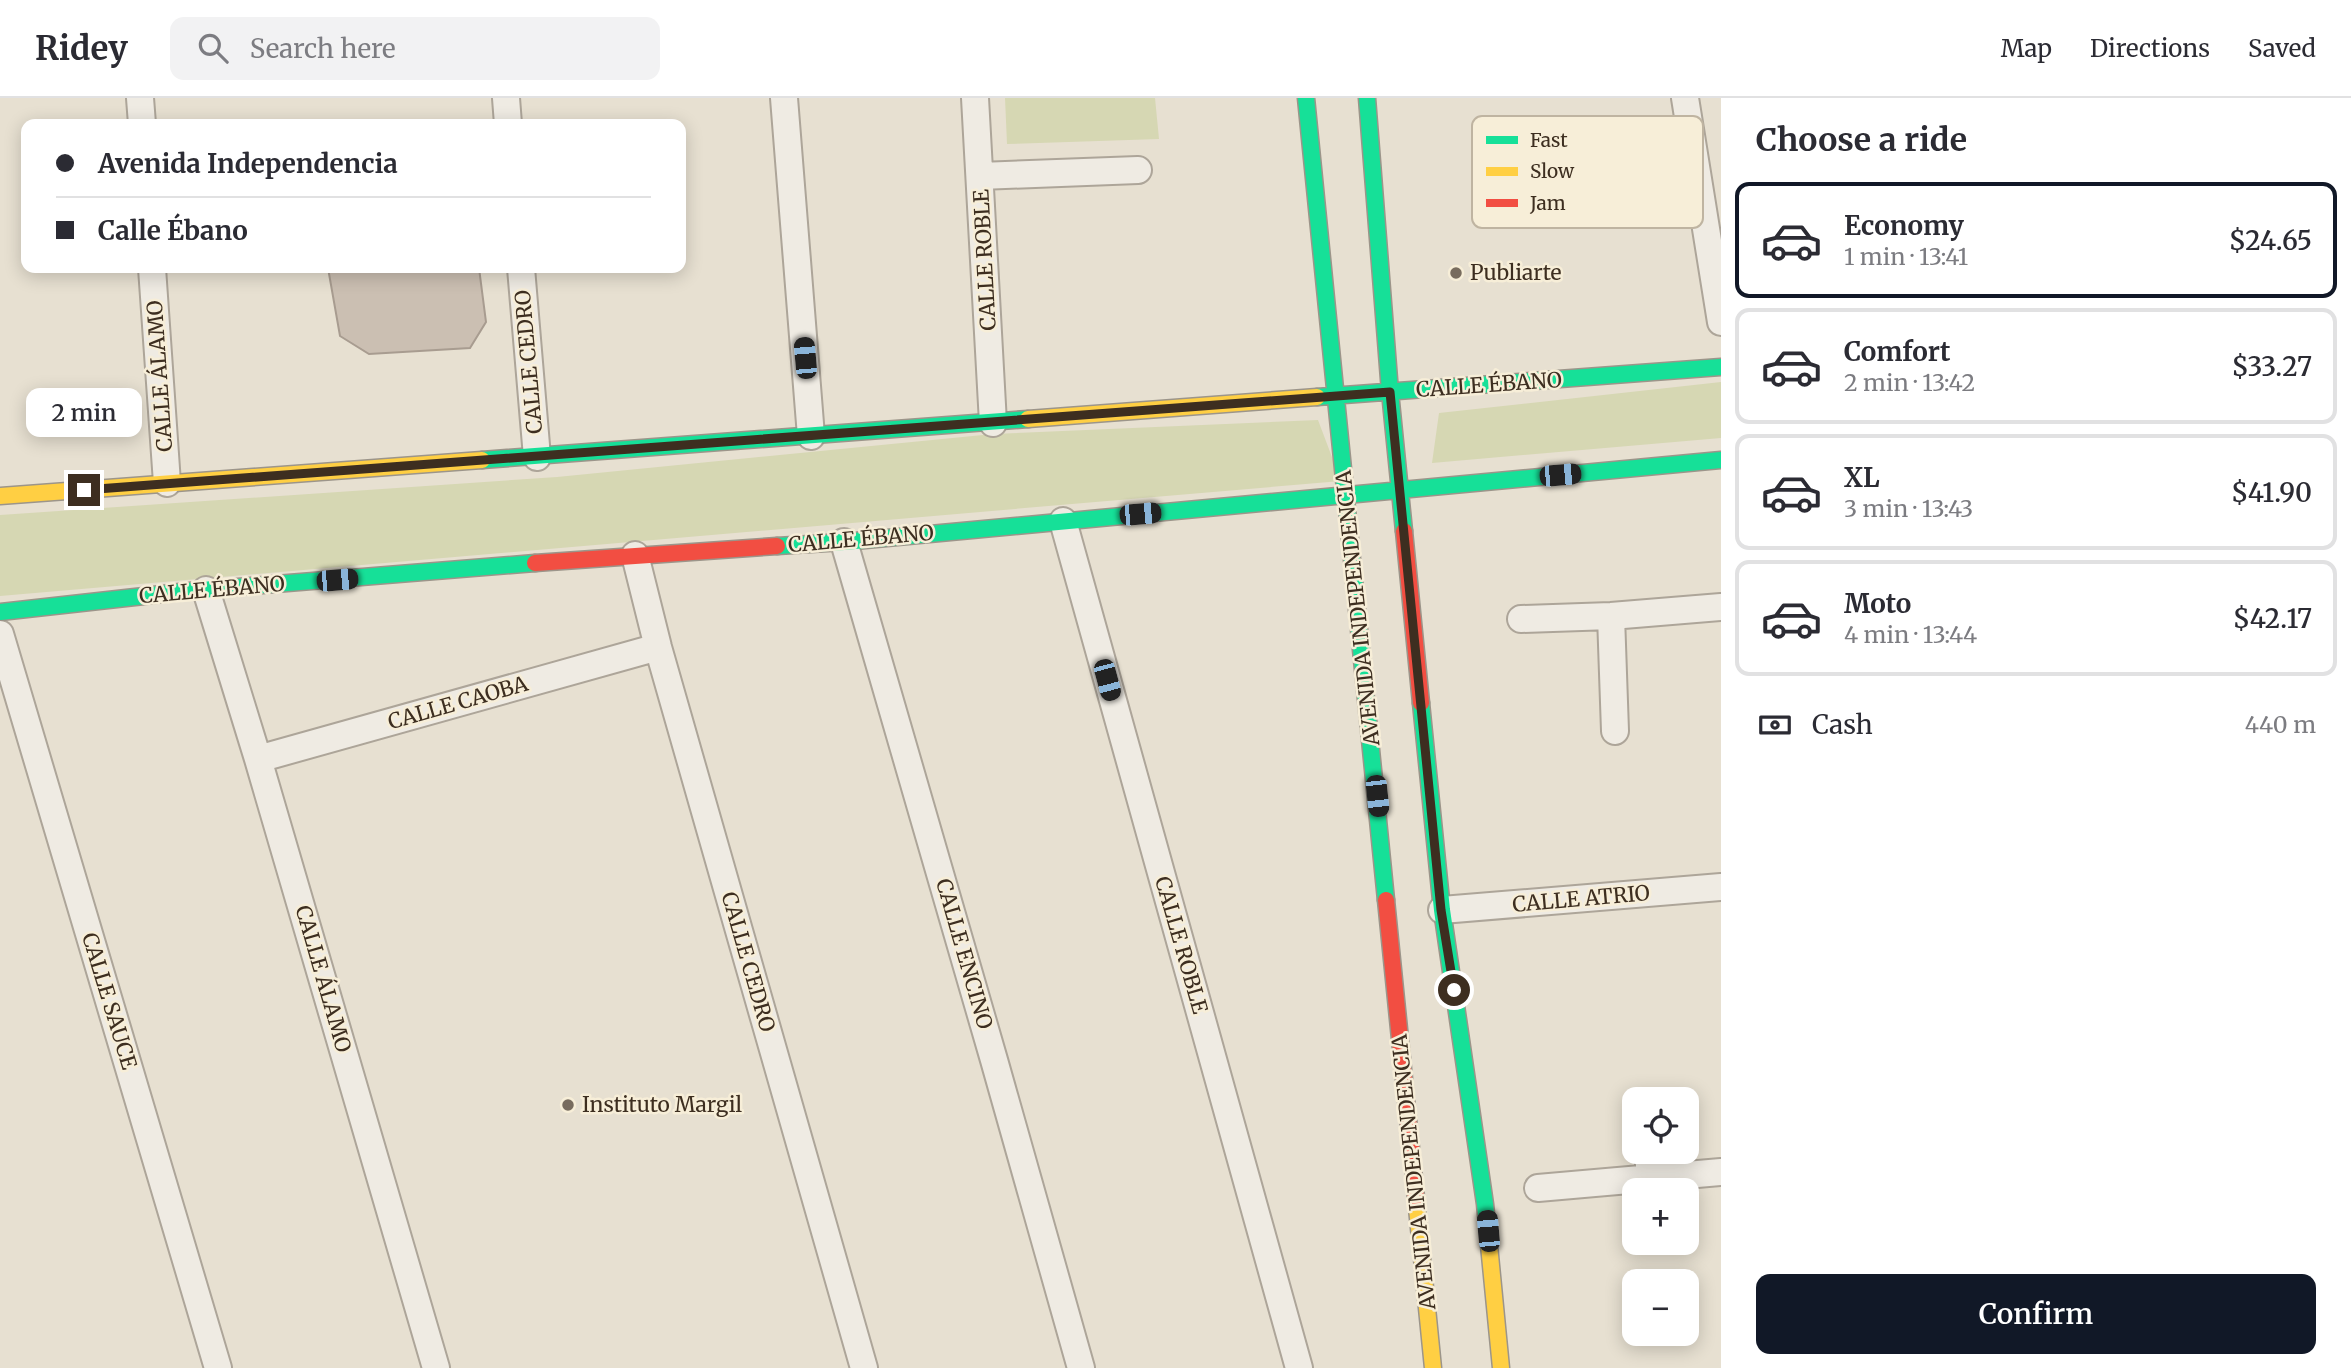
<!DOCTYPE html>
<html lang="en">
<head>
<meta charset="utf-8">
<style>
	body { margin:0; font-family:Merriweather,serif; background:#f2f2f3; color:#2b2b33; height:100vh; display:flex; flex-direction:column; font-size:26px; white-space:nowrap }
	* { box-sizing:border-box; margin:0 }
	p { font-size:23px; color:#7c7c81 }
	.icon { flex:none; width:38px; height:38px; fill:none; stroke:currentColor; stroke-width:2; stroke-linecap:round; stroke-linejoin:round }
	.map { position:relative; flex:1; overflow:hidden }
	.side { display:flex; flex-direction:column; background:#fff; width:630px }
	.side>* { flex:none }
	.guide { position:absolute; left:21px; top:21px; width:665px; height:154px; border-radius:14px; box-shadow:0 4px 18px #0003; display:grid; align-content:center; height:154px; padding:0 35px; background:#fff }
	.buttons { position:absolute; left:1622px; top:989px; display:grid; gap:14px }
	.buttons a { display:grid; place-items:center; width:77px; height:77px; border-radius:14px; background:#fff; box-shadow:0 4px 18px #0003; font-size:35px }
	.end { position:absolute; width:32px; height:32px; margin:-16px; border:9px solid #3d2e20; background:#fff; box-shadow:0 0 0 4px #fff }
	.from { border-radius:50% }
	.bubble { position:absolute; height:49px; border-radius:14px; background:#fff; box-shadow:0 4px 18px #0003; font-size:23px; font-weight:600; line-height:49px; text-align:center }
	.car { position:absolute; width:21px; height:42px; margin:-21px -10px; border-radius:9px; box-shadow:0 0 5px 2px #0007; background:linear-gradient(#222 24%,#8ab4d8 0 40%,#222 0 76%,#8ab4d8 0 86%,#222 0) }
	.guide b { display:flex; align-items:center; gap:24px; height:66px; font-size:26px }
	.guide b+b { border-top:2px solid #e1e1e2 }
	.guide i { width:18px; height:18px; background:#2b2b33 }
	ul { padding:0; list-style:none }
	li { display:flex; align-items:center; gap:21px; height:116px; margin:0 14px 10px; padding:0 21px; border:4px solid #e1e1e2; border-radius:14px }
	li div { flex:1 }
	li b { display:block; font-size:26px }
	li em { font-style:normal; font-weight:600 }
	li.on { border-color:#111827 }
	li>.icon { width:63px; height:63px; stroke-width:1.5 }
	h2 { padding:0 35px; font-size:32px; line-height:84px }
	.pay { display:flex; align-items:center; gap:18px; height:77px; padding:0 35px; font-size:26px }
	.pay p { margin-inline-start:auto }
	.action { display:flex; gap:14px; margin-top:auto; padding:14px 35px }
	.action a { flex:1; height:80px; border-radius:14px; background:#111827; color:#fff; font-size:28px; font-weight:600; line-height:80px; text-align:center }
	header { display:flex; align-items:center; gap:42px; box-sizing:border-box; height:98px; padding:0 35px; background:#fff; border-bottom:2px solid #e1e1e2 }
	header strong { font-size:33px }
	nav { display:flex; gap:38px; margin-inline-start:auto; font-size:24px }
	.search { width:490px; height:63px; background:#f2f2f3; display:flex; align-items:center; gap:18px; box-sizing:border-box; padding:0 24px; border-radius:14px; color:#7c7c81; font-size:26px }
	main { display:flex; flex:1; min-height:0 }
	.map>svg:first-child { display:block }
</style>
</head>
<body>
<header>
<strong>Ridey</strong>
<div class="search"><svg class="icon" aria-label="search" viewBox="0 0 24 24"><circle cx="10" cy="10" r="6"/><path d="M15 15l6 6"/></svg>Search here</div>
<nav><a>Map</a><a>Directions</a><a>Saved</a></nav>
</header>
<main>
<div class="map">
<svg width="1721" height="1270" viewBox="0 0 1721 1270">
	<rect width="100%" height="100%" fill="#e7e0d1"/>
	<path fill="#d6d7b3" d="M1005,0h150l4,41 -152,5z
		M1721,284v56l-289,25 7,-50z
		M1318,322l23,61 -1341,115v-81l557,-38 436,-43z"/>
	<path fill="#cbbfb2" stroke="#a89c90" stroke-width="2" d="M328,170h151l7,54 -16,26 -101,6 -29,-18z"/>
	<g fill="none" stroke-linecap="round" stroke-linejoin="round">
		<defs>
			<path id="street" d="M140,0l2,26
				M506,0l2,26
				M784,0l27,338
				M975,0l18,325
				M1685,0l36,224
				M980,78l158,-6
				M152,170l15,215
				M521,170l16,189
				M1063,423l236,847
				M844,444l150,518 87,308
				M635,457l23,92 206,721
				M206,492l52,169 178,609
				M1611,518l4,115
				M1521,521l90,-3 110,-9
				M0,536l218,734
				M258,661l400,-112
				M1442,812l279,-23
				M1648,1054l2,27
				M1538,1090l183,-16"/>
			<path id="fast" d="M1306,0l80,802
				M1367,0l23,294 14,139
				M1317,299l404,-30
				M482,362l546,-41
				M777,448l67,-4 877,-82
				M0,514l189,-21 346,-28
				M1421,605l21,207 43,294 4,41"/>
			<path id="slow" d="M1028,321l289,-22
				M0,398l482,-36
				M1416,1100l17,170
				M1489,1147l12,123"/>
			<path id="jam" d="M1404,433l17,172
				M535,465l242,-17
				M1386,802l30,298"/>
		</defs>
		<use href="#street" stroke="#ada599" stroke-width="30"/>
		<use href="#fast" stroke="#9c958a" stroke-width="19"/>
		<use href="#slow" stroke="#9c958a" stroke-width="19"/>
		<use href="#jam" stroke="#9c958a" stroke-width="19"/>
		<use href="#street" stroke="#efebe3" stroke-width="26"/>
		<use href="#fast" stroke="#16e098" stroke-width="16"/>
		<use href="#slow" stroke="#ffcf43" stroke-width="16"/>
		<use href="#jam" stroke="#f24e42" stroke-width="16"/>
	</g>
	<g fill="none" stroke-linecap="round" stroke-linejoin="round">
		<path stroke="#3d2e20" stroke-width="9" d="M84,392l1306,-98 51,518 13,80"/>
	</g>
	<g fill="#786c5e" stroke="#f7eed8" stroke-width="2.5">
		<circle cx="1456" cy="175" r="7"/>
		<circle cx="568" cy="1007" r="7"/>
	</g>
	<g text-anchor="middle" stroke-width="5" stroke-linejoin="round" paint-order="stroke">
		<g font-size="21" fill="#3d2e20" stroke="#f7eed8">
			<text transform="translate(985 162) rotate(-93)" y="7">CALLE ROBLE</text>
			<text transform="translate(529 264) rotate(-95)" y="7">CALLE CEDRO</text>
			<text transform="translate(160 278) rotate(-94)" y="7">CALLE ÁLAMO</text>
			<text transform="translate(1489 287) rotate(-4)" y="7">CALLE ÉBANO</text>
			<text transform="translate(861 441) rotate(-5)" y="7">CALLE ÉBANO</text>
			<text transform="translate(212 492) rotate(-5)" y="7">CALLE ÉBANO</text>
			<text transform="translate(1358 510) rotate(-96)" y="7">AVENIDA INDEPENDENCIA</text>
			<text transform="translate(458 605) rotate(-16)" y="7">CALLE CAOBA</text>
			<text transform="translate(1581 801) rotate(-5)" y="7">CALLE ATRIO</text>
			<text transform="translate(1181 847) rotate(74)" y="7">CALLE ROBLE</text>
			<text transform="translate(964 856) rotate(74)" y="7">CALLE ENCINO</text>
			<text transform="translate(748 864) rotate(74)" y="7">CALLE CEDRO</text>
			<text transform="translate(323 881) rotate(74)" y="7">CALLE ÁLAMO</text>
			<text transform="translate(109 903) rotate(73)" y="7">CALLE SAUCE</text>
			<text transform="translate(1414 1074) rotate(-96)" y="7">AVENIDA INDEPENDENCIA</text>
		</g>
		<g font-size="21" fill="#3d2e20" stroke="#f7eed8" text-anchor="start">
			<text x="1470" y="182">Publiarte</text>
			<text x="582" y="1014">Instituto Margil</text>
		</g>
	</g>
	<rect x="1472" y="18" width="231" height="112" rx="10" fill="#f7eed8" stroke="#bfb4a1" stroke-width="2"/>
	<rect x="1486" y="38" width="32" height="8" fill="#16e098"/>
	<rect x="1486" y="69" width="32" height="9" fill="#ffcf43"/>
	<rect x="1486" y="101" width="32" height="8" fill="#f24e42"/>
	<g font-size="19" fill="#3d2e20">
		<text x="1530" y="49">Fast</text>
		<text x="1530" y="80">Slow</text>
		<text x="1530" y="112">Jam</text>
	</g>
</svg>
<div class="buttons">
<a><svg class="icon" aria-label="locate" viewBox="0 0 24 24"><circle cx="12" cy="12" r="6"/><path d="M12 2v4M12 18v4M2 12h4M18 12h4"/></svg></a>
<a>+</a>
<a>−</a>
</div>
<i class="end from" style="left:1454px;top:892px"></i>
<i class="end" style="left:84px;top:392px"></i>
<div class="bubble" style="left:26px;top:290px;width:116px">2 min</div>
<i class="car" style="left:805px;top:260px;rotate:355deg"></i>
<i class="car" style="left:1560px;top:377px;rotate:85deg"></i>
<i class="car" style="left:1140px;top:416px;rotate:85deg"></i>
<i class="car" style="left:337px;top:482px;rotate:85deg"></i>
<i class="car" style="left:1107px;top:582px;rotate:165deg"></i>
<i class="car" style="left:1377px;top:698px;rotate:174deg"></i>
<i class="car" style="left:1488px;top:1133px;rotate:355deg"></i>
<div class="guide">
<b><i class="from"></i>Avenida Independencia</b>
<b><i></i>Calle Ébano</b>
</div>
</div>
<section class="side">
<h2>Choose a ride</h2>
<ul>
<li class="on"><svg class="icon" aria-label="car" viewBox="0 0 24 24"><path d="M5 17H2v-5l4-1 3-4h7l3 4 3 1v5h-3M9 17h6M6 11h13"/><circle cx="7" cy="17" r="2"/><circle cx="17" cy="17" r="2"/></svg><div><b>Economy</b><p>1 min · 13:41</p></div><em>$24.65</em></li>
<li><svg class="icon" aria-label="car" viewBox="0 0 24 24"><path d="M5 17H2v-5l4-1 3-4h7l3 4 3 1v5h-3M9 17h6M6 11h13"/><circle cx="7" cy="17" r="2"/><circle cx="17" cy="17" r="2"/></svg><div><b>Comfort</b><p>2 min · 13:42</p></div><em>$33.27</em></li>
<li><svg class="icon" aria-label="car" viewBox="0 0 24 24"><path d="M5 17H2v-5l4-1 3-4h7l3 4 3 1v5h-3M9 17h6M6 11h13"/><circle cx="7" cy="17" r="2"/><circle cx="17" cy="17" r="2"/></svg><div><b>XL</b><p>3 min · 13:43</p></div><em>$41.90</em></li>
<li><svg class="icon" aria-label="car" viewBox="0 0 24 24"><path d="M5 17H2v-5l4-1 3-4h7l3 4 3 1v5h-3M9 17h6M6 11h13"/><circle cx="7" cy="17" r="2"/><circle cx="17" cy="17" r="2"/></svg><div><b>Moto</b><p>4 min · 13:44</p></div><em>$42.17</em></li>
</ul>
<div class="pay"><svg class="icon" aria-label="cash" viewBox="0 0 24 24"><path d="M3 7h18v10H3z"/><circle cx="12" cy="12" r="2"/></svg>Cash<p>440 m</p></div>
<div class="action"><a>Confirm</a></div>
</section>
</main>
</body>
</html>
